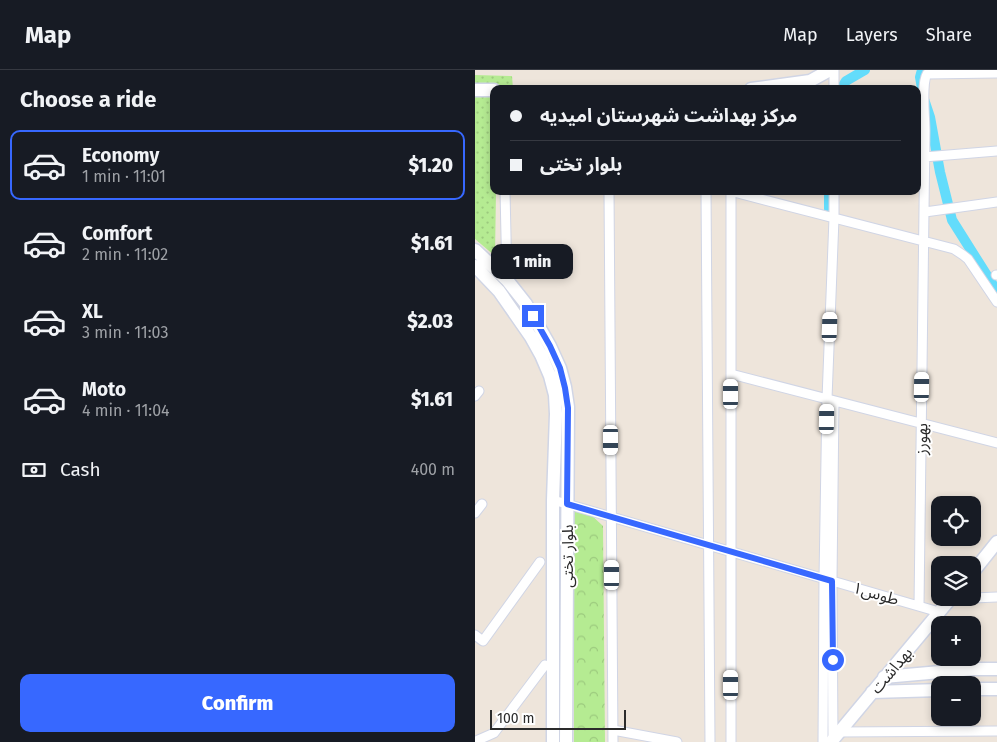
<!DOCTYPE html>
<html lang="en">
<head>
<meta charset="utf-8">
<style>
	body { margin:0; font-family:"Fira Sans","Noto Sans Arabic",sans-serif; background:#242831; color:#f1f3f6; height:100vh; display:flex; flex-direction:column; font-size:19px; white-space:nowrap }
	* { box-sizing:border-box; margin:0 }
	p { font-size:16px; color:#9ea1a6 }
	.icon { flex:none; width:28px; height:28px; fill:none; stroke:currentColor; stroke-width:2; stroke-linecap:round; stroke-linejoin:round }
	.map { position:relative; flex:1; overflow:hidden }
	.details { display:flex; flex-direction:column; background:#171b24; width:475px }
	.details>* { flex:none }
	.top-card { position:absolute; left:15px; top:15px; width:431px; height:110px; border-radius:10px; box-shadow:0 2px 8px #0003; display:grid; align-content:center; height:110px; padding:0 20px; background:#171b24 }
	.tools { position:absolute; left:456px; top:426px; display:grid; gap:10px }
	.tools a { display:grid; place-items:center; width:50px; height:50px; border-radius:10px; background:#171b24; box-shadow:0 2px 8px #0003; font-size:25px }
	.scale { position:absolute; left:15px; bottom:12px; width:136px; box-sizing:border-box; padding-left:5px; border:2px solid #2b2b2b; border-top:0; font-size:14px; line-height:18px; white-space:nowrap; color:#2b2b2b; -webkit-text-stroke:4px #fff; paint-order:stroke }
	.end { position:absolute; width:22px; height:22px; margin:-11px; border:6px solid #3768ff; background:#fff; box-shadow:0 0 0 2px #fff }
	.from { border-radius:50% }
	.bubble { position:absolute; height:35px; border-radius:10px; background:#171b24; box-shadow:0 2px 8px #0003; font-size:16px; font-weight:800; line-height:35px; text-align:center }
	.car { position:absolute; width:15px; height:30px; margin:-15px -8px; border-radius:6px; box-shadow:0 0 4px 1px #0007; background:linear-gradient(#fff 24%,#345 0 40%,#fff 0 76%,#345 0 86%,#fff 0) }
	.top-card b { display:flex; align-items:center; gap:18px; height:48px; font-size:19px }
	.top-card b+b { border-top:1px solid #363941 }
	.top-card i { width:12px; height:12px; background:#f1f3f6 }
	ul { padding:0; list-style:none }
	li { display:flex; align-items:center; gap:15px; height:70px; margin:0 10px 8px; padding:0 10px; border:2px solid transparent; border-radius:10px }
	li div { flex:1 }
	li b { display:block; font-size:19px }
	li em { font-style:normal; font-weight:800 }
	li.selected { border-color:#3768ff }
	li>.icon { width:45px; height:45px; stroke-width:1.5 }
	h2 { padding:0 20px; font-size:22px; line-height:60px }
	.pay { display:flex; align-items:center; gap:12px; height:55px; padding:0 20px; font-size:19px }
	.pay p { margin-inline-start:auto }
	.button { display:flex; gap:10px; margin-top:auto; padding:10px 20px }
	.button a { flex:1; height:58px; border-radius:10px; background:#3768ff; color:#fff; font-size:20px; font-weight:800; line-height:58px; text-align:center }
	header { display:flex; align-items:center; gap:30px; box-sizing:border-box; height:70px; padding:0 25px; background:#171b24; border-bottom:1px solid #363941 }
	header strong { font-size:24px }
	nav { display:flex; gap:28px; margin-inline-start:auto; font-size:18px }
	main { display:flex; flex:1; min-height:0 }
	.map>svg:first-child { display:block }
</style>
</head>
<body>
<header>
<strong>Map</strong>
<nav><a>Map</a><a>Layers</a><a>Share</a></nav>
</header>
<main>
<section class="details">
<h2>Choose a ride</h2>
<ul>
<li class="selected"><svg class="icon" aria-label="car" viewBox="0 0 24 24"><path d="M5 17H2v-5l4-1 3-4h7l3 4 3 1v5h-3M9 17h6M6 11h13"/><circle cx="7" cy="17" r="2"/><circle cx="17" cy="17" r="2"/></svg><div><b>Economy</b><p>1 min · 11:01</p></div><em>$1.20</em></li>
<li><svg class="icon" aria-label="car" viewBox="0 0 24 24"><path d="M5 17H2v-5l4-1 3-4h7l3 4 3 1v5h-3M9 17h6M6 11h13"/><circle cx="7" cy="17" r="2"/><circle cx="17" cy="17" r="2"/></svg><div><b>Comfort</b><p>2 min · 11:02</p></div><em>$1.61</em></li>
<li><svg class="icon" aria-label="car" viewBox="0 0 24 24"><path d="M5 17H2v-5l4-1 3-4h7l3 4 3 1v5h-3M9 17h6M6 11h13"/><circle cx="7" cy="17" r="2"/><circle cx="17" cy="17" r="2"/></svg><div><b>XL</b><p>3 min · 11:03</p></div><em>$2.03</em></li>
<li><svg class="icon" aria-label="car" viewBox="0 0 24 24"><path d="M5 17H2v-5l4-1 3-4h7l3 4 3 1v5h-3M9 17h6M6 11h13"/><circle cx="7" cy="17" r="2"/><circle cx="17" cy="17" r="2"/></svg><div><b>Moto</b><p>4 min · 11:04</p></div><em>$1.61</em></li>
</ul>
<div class="pay"><svg class="icon" aria-label="cash" viewBox="0 0 24 24"><path d="M3 7h18v10H3z"/><circle cx="12" cy="12" r="2"/></svg>Cash<p>400 m</p></div>
<div class="button"><a>Confirm</a></div>
</section>
<div class="map">
<svg width="522" height="672" viewBox="0 0 522 672">
	<defs>
		<pattern id="grass-dots" width="8" height="8" patternUnits="userSpaceOnUse" patternTransform="scale(1.25)"><rect width="8" height="8" fill="#b5eb92"/><path d="M2 2h.1M6 6h.1" fill="none" stroke="#9cca7e" stroke-width="1.8" stroke-linecap="round"/></pattern>
		<pattern id="forest-crowns" width="20" height="18" patternUnits="userSpaceOnUse" patternTransform="scale(1.25)"><rect width="20" height="18" fill="#b5eb92"/><path d="M2 6a3 3 0 1 1 6 0M12 15a3 3 0 1 1 6 0" fill="none" stroke="#9cca7e"/></pattern>
	</defs>
	<rect width="100%" height="100%" fill="#eee5db"/>
	<path fill="url(#grass-dots)" d="M0,5l37,1 1,13h-19v102h2l-1,65 -20,-17z"/>
	<path fill="url(#forest-crowns)" d="M99,437l14,5 15,14 2,216h-31z"/>
	<g fill="none" stroke-linecap="round" stroke-linejoin="round">
		<path stroke="#63dcfb" stroke-width="10" d="M447,0l-2,7 4,22 6,18 10,55 12,48 29,46 12,19 4,11
			M366,19l5,-8 19,-11
			M354,141v-20"/>
		<defs>
			<path id="street" d="M359,19v-19
				M449,87l73,-6
				M30,121l2,89
				M134,121l4,551
				M231,121l4,551
				M255,121l224,58 9,6 5,4 29,43
				M256,121v551
				M450,142l72,-10
				M521,205h1
				M256,304l266,69
				M0,326l4,-5
				M78,430l386,112
				M0,443l7,-9
				M474,529l48,-2
				M444,536l6,-475c0,-13 -4,-47 2,-57l70,-1
				M0,565l8,6 57,-79
				M138,660l64,12
				M364,662l158,-1
				M358,669l-1,-158 2,-180
				M1,672l2,-2 16,-7 51,-68
				M348,672l1,-164 3,-179 7,-181v-27"/>
			<path id="secondary" d="M276,19l59,-8 20,-11
				M0,20h19
				M0,180l32,30 19,24 24,42 10,22 5,19 3,20 -2,335
				M0,196l24,25 32,46 10,18 9,21 5,19 1,19 -3,86v242
				M498,502l24,-30
				M409,607l90,-8h23
				M498,619h24
				M397,622l68,-2
				M356,672l120,-144"/>
		</defs>
		<use href="#street" stroke="#d0d5e5" stroke-width="11"/>
		<use href="#secondary" stroke="#d0d5e5" stroke-width="15"/>
		<use href="#street" stroke="#fff" stroke-width="9"/>
		<use href="#secondary" stroke="#fff" stroke-width="12"/>
	</g>
	<g fill="none" stroke-linecap="round" stroke-linejoin="round">
		<path stroke="#3768ff" stroke-width="6" d="M58,246l17,30 10,22 5,20 3,20 -1,96 265,77 1,79"/>
	</g>
	<g text-anchor="middle" stroke-width="4" stroke-linejoin="round" paint-order="stroke">
		<g font-size="16" fill="#2b2b2b" stroke="#fff">
			<text transform="translate(446 369) rotate(-89)" y="6">بهورز</text>
			<text transform="translate(92 486) rotate(-90)" y="6">بلوار تختی</text>
			<text transform="translate(401 523) rotate(16)" y="6">طوس۱</text>
			<text transform="translate(416 600) rotate(-50)" y="6">بهداشت</text>
		</g>
	</g>
</svg>
<div class="tools">
<a><svg class="icon" aria-label="locate" viewBox="0 0 24 24"><circle cx="12" cy="12" r="6"/><path d="M12 2v4M12 18v4M2 12h4M18 12h4"/></svg></a>
<a><svg class="icon" aria-label="layers" viewBox="0 0 24 24"><path d="M12 4l9 5-9 5-9-5zM3 14l9 5 9-5"/></svg></a>
<a>+</a>
<a>−</a>
</div>
<div class="scale">100 m</div>
<i class="end from" style="left:358px;top:590px"></i>
<i class="end" style="left:58px;top:246px"></i>
<div class="bubble" style="left:16px;top:174px;width:82px">1 min</div>
<i class="car" style="left:355px;top:257px;rotate:2deg"></i>
<i class="car" style="left:447px;top:317px;rotate:1deg"></i>
<i class="car" style="left:256px;top:324px;rotate:0deg"></i>
<i class="car" style="left:352px;top:349px;rotate:1deg"></i>
<i class="car" style="left:136px;top:370px;rotate:180deg"></i>
<i class="car" style="left:137px;top:505px;rotate:0deg"></i>
<i class="car" style="left:256px;top:615px;rotate:0deg"></i>
<div class="top-card">
<b><i class="from"></i>مرکز بهداشت شهرستان امیدیه</b>
<b><i></i>بلوار تختی</b>
</div>
</div>
</main>
</body>
</html>
